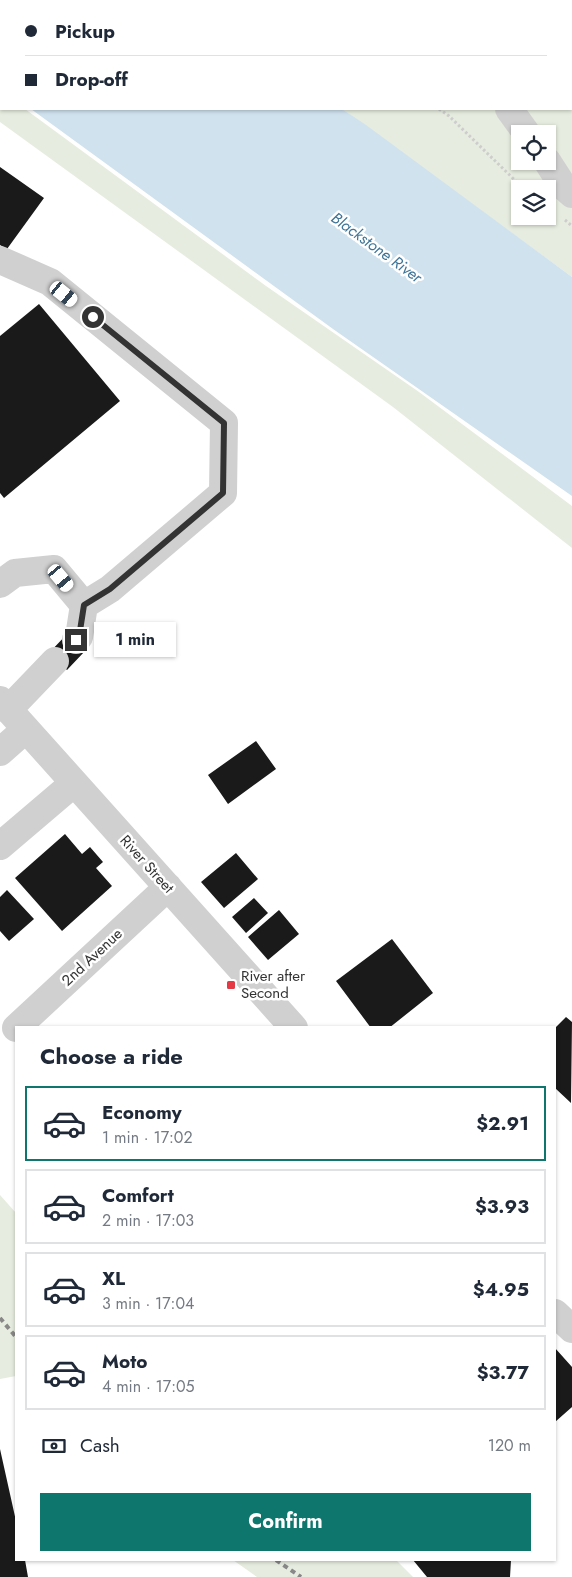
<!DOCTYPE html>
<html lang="en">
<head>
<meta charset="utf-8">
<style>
	body { margin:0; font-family:Jost,sans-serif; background:#f6f6f7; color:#1f2937; height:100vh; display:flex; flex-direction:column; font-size:19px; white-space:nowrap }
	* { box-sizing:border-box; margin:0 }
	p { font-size:16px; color:#747a83 }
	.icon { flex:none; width:28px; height:28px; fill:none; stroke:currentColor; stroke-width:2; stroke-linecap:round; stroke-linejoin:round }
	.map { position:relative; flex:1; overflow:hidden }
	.sheet { position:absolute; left:15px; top:1026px; width:541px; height:535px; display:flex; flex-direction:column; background:#fff; border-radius:0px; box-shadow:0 1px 4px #0004 }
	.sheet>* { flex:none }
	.guide { position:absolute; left:0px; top:0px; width:572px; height:110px; box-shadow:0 1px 4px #0004; display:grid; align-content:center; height:110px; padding:0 25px; background:#fff }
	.controls { position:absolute; left:511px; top:125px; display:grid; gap:10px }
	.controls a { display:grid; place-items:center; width:45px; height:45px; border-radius:0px; background:#fff; box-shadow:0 1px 4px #0004; font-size:25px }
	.end { position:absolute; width:22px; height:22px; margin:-11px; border:6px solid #333; background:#fff; box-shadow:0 0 0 2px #fff }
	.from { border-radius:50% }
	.bubble { position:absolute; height:35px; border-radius:0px; background:#fff; box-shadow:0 1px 4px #0004; font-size:16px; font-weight:700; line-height:35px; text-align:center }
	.car { position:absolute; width:15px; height:30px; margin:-15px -8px; border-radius:6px; box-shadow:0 0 4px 1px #0007; background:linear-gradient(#fff 24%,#345 0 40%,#fff 0 76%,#345 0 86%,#fff 0) }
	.guide b { display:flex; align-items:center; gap:18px; height:48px; font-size:19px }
	.guide b+b { border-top:1px solid #e0e1e3 }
	.guide i { width:12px; height:12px; background:#1f2937 }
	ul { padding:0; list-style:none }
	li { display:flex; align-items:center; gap:15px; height:75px; margin:0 10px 8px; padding:0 15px; border:2px solid #e0e1e3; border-radius:0px }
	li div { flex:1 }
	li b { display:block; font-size:19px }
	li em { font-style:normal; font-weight:700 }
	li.selected { border-color:#0f766e }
	li>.icon { width:45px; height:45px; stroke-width:1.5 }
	h2 { padding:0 25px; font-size:22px; line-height:60px }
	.pay { display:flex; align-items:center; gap:12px; height:55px; padding:0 25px; font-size:19px }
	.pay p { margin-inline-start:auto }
	.primary-button { display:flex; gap:10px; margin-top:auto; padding:10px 25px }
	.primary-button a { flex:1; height:58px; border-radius:0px; background:#0f766e; color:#fff; font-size:20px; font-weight:700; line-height:58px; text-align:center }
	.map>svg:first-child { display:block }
</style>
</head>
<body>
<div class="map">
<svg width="572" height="1577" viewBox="0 0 572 1577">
	<rect width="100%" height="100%" fill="#fff"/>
	<path fill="#e6ecdf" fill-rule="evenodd" d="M187,0h385v277l-230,-168h229v-108zM520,134h28v27h-28zM520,189h28v27h-28z
		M0,92l1,17h24l241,177 153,106 153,114v42l-179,-141 -393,-285z
		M0,1195l16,18v163l-16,3z
		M233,1560h163l17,17h-156z"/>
	<path fill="#cfe2ee" d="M0,0h187l2,1h-188v86z
		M31,109h311l24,16 206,152v219l-239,-167z"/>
	<path fill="#1a1a1a" d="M0,167l44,31 -37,51 -7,-4z
		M39,304l81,97 -116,97 -4,-5v-157z
		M67,634l18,17 -18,19 -18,-17z
		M256,741l20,28 -48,35 -20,-29z
		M65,834l17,20 8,-7 13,15 -7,6 16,18 -50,45 -47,-53z
		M236,853l22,26 -34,29 -23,-26z
		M7,890l27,29 -25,22 -9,-10v-34z
		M254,898l14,15 -22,20 -14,-16z
		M279,910l20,24 -31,26 -20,-23z
		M392,939l41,54 -44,35h-18l-35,-47z
		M566,1017l6,5 -1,81 -16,-15v-60z
		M555,1348l17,19v40l-17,15z
		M0,1449l16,72v39h9l3,17h-28z
		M413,1560h98l-1,17h-83z"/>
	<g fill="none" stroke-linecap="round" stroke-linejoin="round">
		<path stroke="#cdcdcd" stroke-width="3" stroke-dasharray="2.5 2.5" stroke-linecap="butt" d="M282,0l1,1
			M439,109l10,7 75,73
			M565,220l7,6"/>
		<path stroke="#d0d0d0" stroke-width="28" d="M358,0l2,1
			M509,109l18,25
			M547,161l16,25 9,8
			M0,260l50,22 174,141 -1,70 -113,96 -26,16
			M0,584l15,-11 39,-4 30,36 -5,32 -3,3
			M0,700l294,328
			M8,710l47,-49
			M0,752l26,-23
			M0,846l74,-63
			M16,1028l152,-141
			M555,1313l17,16"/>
		<path stroke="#888" stroke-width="4" stroke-dasharray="5 4" stroke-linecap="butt" d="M0,1318l16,19
			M276,1560l25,17"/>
	</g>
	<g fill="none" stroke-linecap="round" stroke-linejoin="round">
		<path stroke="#333" stroke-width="6" d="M76,640l3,-3 5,-32 26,-16 113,-96 1,-70 -131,-106"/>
	</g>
	<rect fill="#e63946" stroke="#fff" stroke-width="2" x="226" y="980" width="10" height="10" rx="2.5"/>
	<g text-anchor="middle" stroke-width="5" stroke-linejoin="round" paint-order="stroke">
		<g font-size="15" fill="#333" stroke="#fff">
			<text transform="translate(147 864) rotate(48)" y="5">River Street</text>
			<text transform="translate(92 957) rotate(-43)" y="5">2nd Avenue</text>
		</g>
		<g font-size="15" fill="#333" stroke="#fff" text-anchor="start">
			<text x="241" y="981">River after<tspan x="241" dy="17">Second</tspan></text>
		</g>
		<g font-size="16" font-style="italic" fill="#3f7597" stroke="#fff">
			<text transform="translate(377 247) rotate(36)" y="6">Blackstone River</text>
		</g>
	</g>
</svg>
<div class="controls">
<a><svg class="icon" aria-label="locate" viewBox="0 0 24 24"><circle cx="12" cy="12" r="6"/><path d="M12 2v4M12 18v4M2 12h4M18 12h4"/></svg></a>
<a><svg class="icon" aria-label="layers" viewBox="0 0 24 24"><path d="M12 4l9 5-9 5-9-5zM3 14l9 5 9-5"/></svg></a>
</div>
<i class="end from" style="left:93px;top:317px"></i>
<i class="end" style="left:76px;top:640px"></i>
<div class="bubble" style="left:94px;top:622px;width:82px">1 min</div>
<i class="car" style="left:64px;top:294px;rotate:129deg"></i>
<i class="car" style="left:61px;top:578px;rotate:140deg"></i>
<div class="guide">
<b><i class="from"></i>Pickup</b>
<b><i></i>Drop-off</b>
</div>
<section class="sheet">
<h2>Choose a ride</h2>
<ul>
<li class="selected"><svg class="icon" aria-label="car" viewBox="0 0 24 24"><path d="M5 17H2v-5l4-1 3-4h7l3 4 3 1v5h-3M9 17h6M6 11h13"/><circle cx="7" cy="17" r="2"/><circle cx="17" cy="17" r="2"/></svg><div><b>Economy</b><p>1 min · 17:02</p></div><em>$2.91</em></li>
<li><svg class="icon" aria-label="car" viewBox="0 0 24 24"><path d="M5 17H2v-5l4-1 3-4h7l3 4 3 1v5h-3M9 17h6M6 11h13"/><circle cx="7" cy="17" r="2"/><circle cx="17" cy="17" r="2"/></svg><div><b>Comfort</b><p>2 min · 17:03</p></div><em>$3.93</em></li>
<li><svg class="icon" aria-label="car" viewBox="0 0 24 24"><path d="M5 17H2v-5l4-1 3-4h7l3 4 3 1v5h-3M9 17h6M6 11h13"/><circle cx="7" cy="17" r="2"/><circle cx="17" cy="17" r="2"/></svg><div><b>XL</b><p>3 min · 17:04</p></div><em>$4.95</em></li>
<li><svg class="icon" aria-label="car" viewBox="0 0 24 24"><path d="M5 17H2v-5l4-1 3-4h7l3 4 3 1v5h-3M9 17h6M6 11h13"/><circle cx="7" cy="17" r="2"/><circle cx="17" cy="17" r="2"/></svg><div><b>Moto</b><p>4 min · 17:05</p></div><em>$3.77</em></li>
</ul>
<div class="pay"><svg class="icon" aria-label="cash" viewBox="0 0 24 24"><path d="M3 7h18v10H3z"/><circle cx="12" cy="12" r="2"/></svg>Cash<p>120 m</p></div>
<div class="primary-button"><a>Confirm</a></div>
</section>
</div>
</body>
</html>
